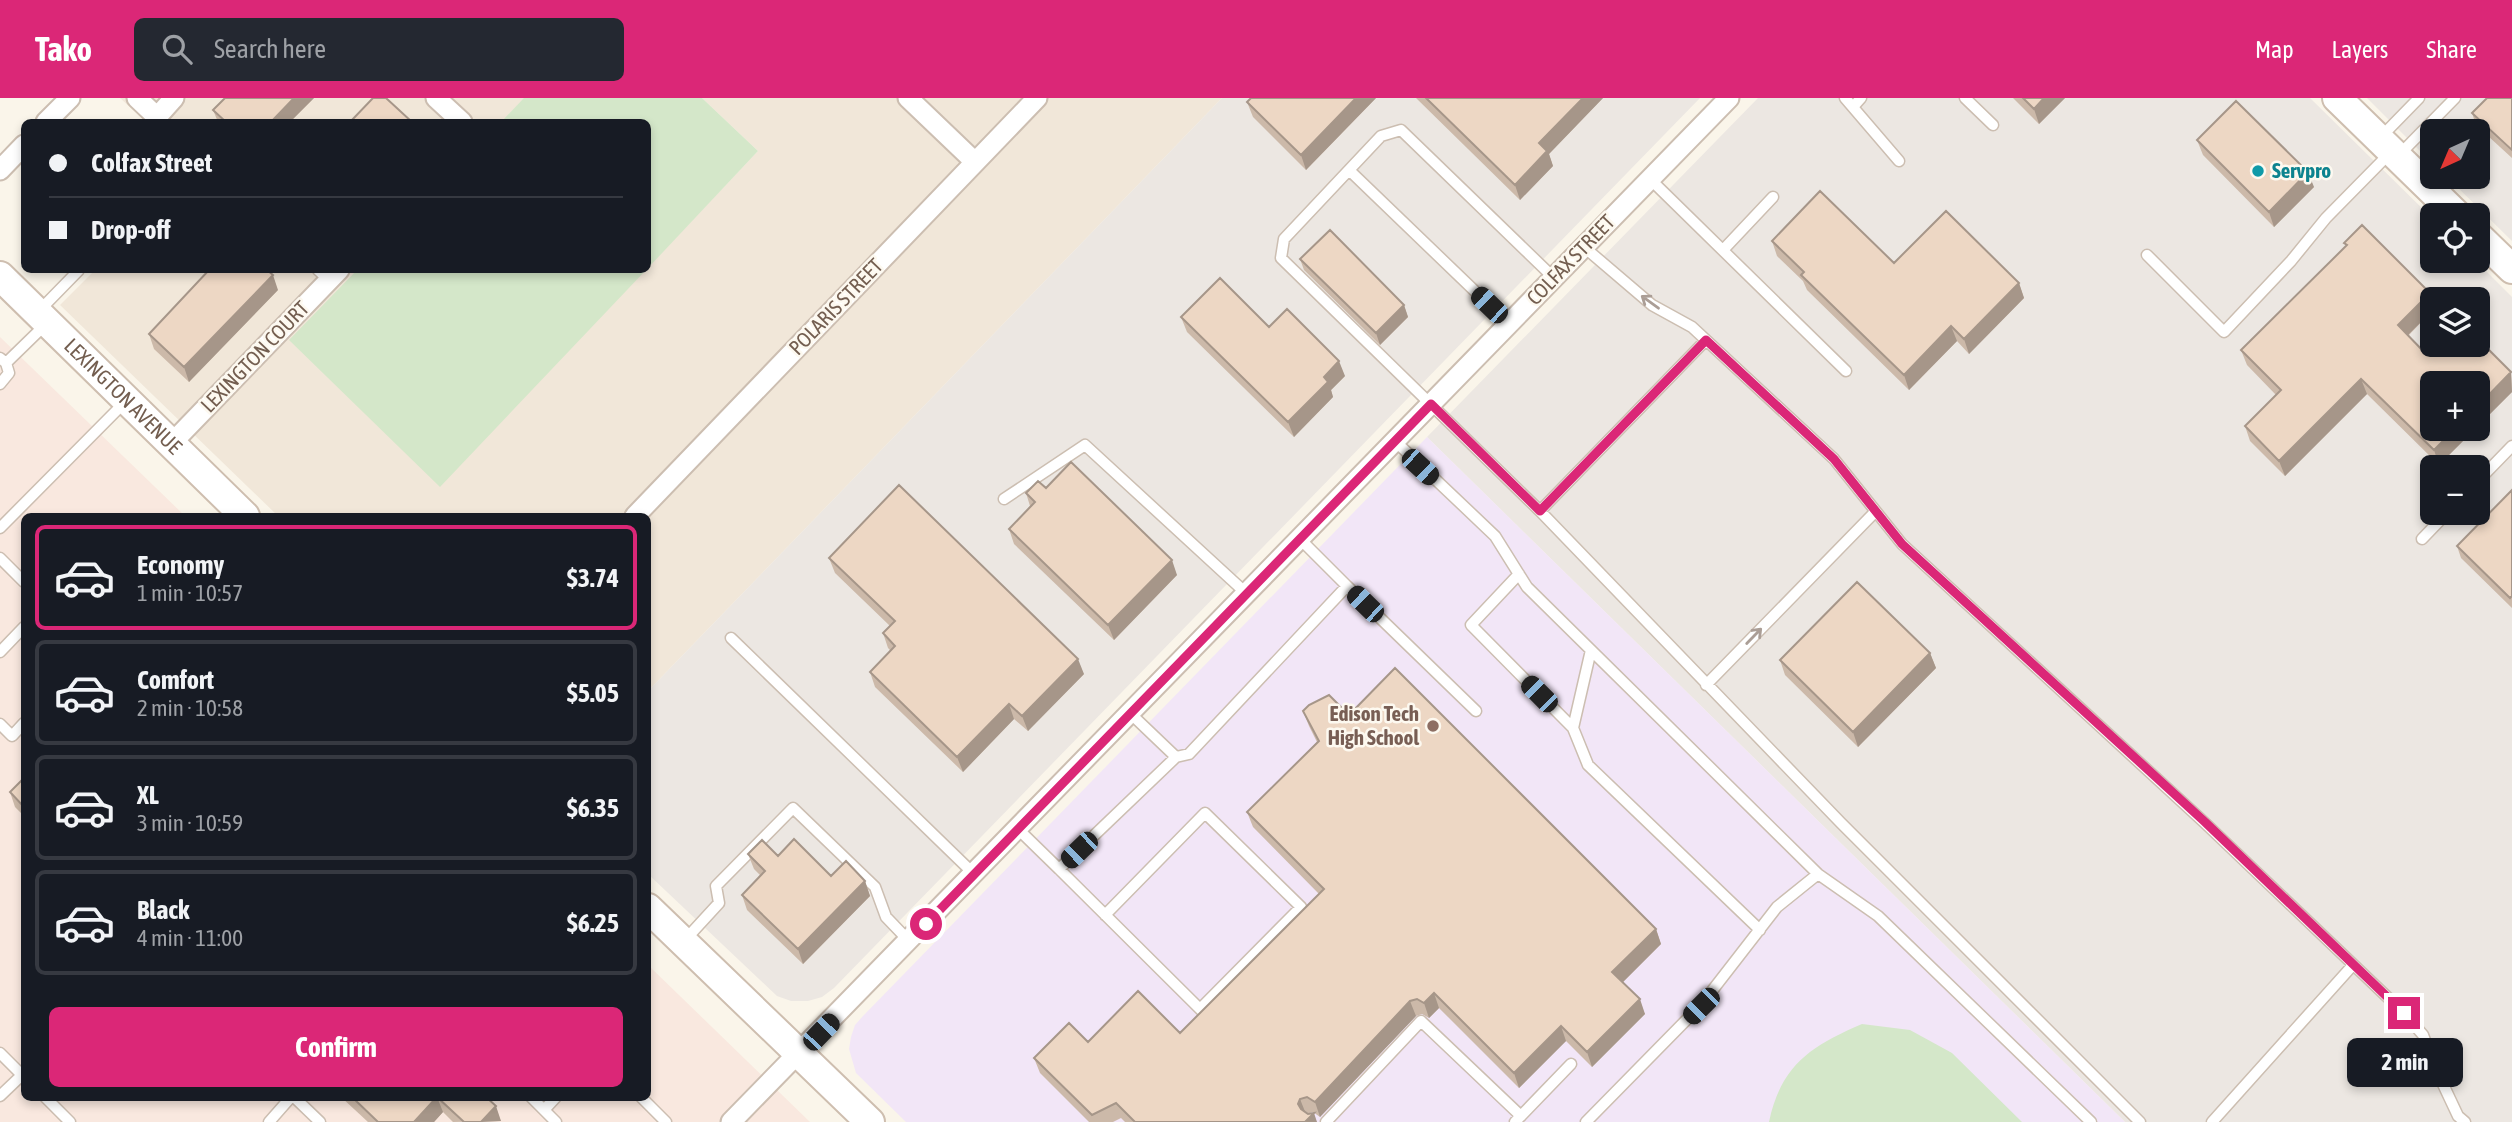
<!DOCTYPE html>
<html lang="en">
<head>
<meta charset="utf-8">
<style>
	body { margin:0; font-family:"Asap Condensed",sans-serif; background:#242831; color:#f1f3f6; height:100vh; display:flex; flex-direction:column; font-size:26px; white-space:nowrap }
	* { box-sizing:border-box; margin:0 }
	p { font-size:23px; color:#9ea1a6 }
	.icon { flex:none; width:38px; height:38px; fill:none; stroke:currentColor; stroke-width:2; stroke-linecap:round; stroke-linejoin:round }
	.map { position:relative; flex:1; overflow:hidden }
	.details { position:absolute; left:21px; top:415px; width:630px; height:588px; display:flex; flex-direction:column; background:#171b24; border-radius:10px; box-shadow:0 4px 10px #0003 }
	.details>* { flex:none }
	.hud { position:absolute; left:21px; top:21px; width:630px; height:154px; border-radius:10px; box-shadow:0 4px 10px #0003; display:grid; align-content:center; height:154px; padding:0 28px; background:#171b24 }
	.needle { width:46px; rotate:224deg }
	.fabs { position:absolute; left:2420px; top:21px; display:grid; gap:14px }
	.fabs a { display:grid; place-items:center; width:70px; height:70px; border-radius:10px; background:#171b24; box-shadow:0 4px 10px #0003; font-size:35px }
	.end { position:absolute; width:32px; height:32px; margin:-16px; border:9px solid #db2777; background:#fff; box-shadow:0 0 0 4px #fff }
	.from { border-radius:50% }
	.bubble { position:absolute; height:49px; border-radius:10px; background:#171b24; box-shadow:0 4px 10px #0003; font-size:23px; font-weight:700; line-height:49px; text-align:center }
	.car { position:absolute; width:21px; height:42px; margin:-21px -10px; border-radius:9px; box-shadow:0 0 5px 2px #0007; background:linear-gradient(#222 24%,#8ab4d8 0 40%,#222 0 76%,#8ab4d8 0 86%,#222 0) }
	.hud b { display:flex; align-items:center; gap:24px; height:66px; font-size:26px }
	.hud b+b { border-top:2px solid #363941 }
	.hud i { width:18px; height:18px; background:#f1f3f6 }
	ul { padding:12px 0 0; list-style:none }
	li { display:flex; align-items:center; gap:21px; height:105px; margin:0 14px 10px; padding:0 14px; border:4px solid #363941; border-radius:10px }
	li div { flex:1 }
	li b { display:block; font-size:26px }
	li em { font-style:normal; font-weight:700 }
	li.active { border-color:#db2777 }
	li>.icon { width:63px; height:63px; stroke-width:1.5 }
	.action { display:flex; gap:14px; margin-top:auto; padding:14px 28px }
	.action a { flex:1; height:80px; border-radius:10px; background:#db2777; color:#fff; font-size:28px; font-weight:700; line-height:80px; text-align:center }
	header { display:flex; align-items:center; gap:42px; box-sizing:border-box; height:98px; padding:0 35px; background:#db2777; color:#fff }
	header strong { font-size:33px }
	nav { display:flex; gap:38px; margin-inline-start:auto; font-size:24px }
	.search { width:490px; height:63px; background:#242831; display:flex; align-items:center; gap:18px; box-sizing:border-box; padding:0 24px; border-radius:10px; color:#9ea1a6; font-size:26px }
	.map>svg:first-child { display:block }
</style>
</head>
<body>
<header>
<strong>Tako</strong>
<div class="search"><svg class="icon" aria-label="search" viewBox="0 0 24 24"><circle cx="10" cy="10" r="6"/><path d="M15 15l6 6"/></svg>Search here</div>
<nav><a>Map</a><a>Layers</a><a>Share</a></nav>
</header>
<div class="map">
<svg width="2512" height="1024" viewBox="0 0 2512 1024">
	<rect width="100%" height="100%" fill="#faf5ea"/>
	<path fill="#f1e7d9" d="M120,0h405l-24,24h-355z
		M702,0h520l-574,593v-175h-370l-218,-211 35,-35h264l81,216 318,-335z"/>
	<path fill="#f9e8df" d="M0,239l185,179h-161v581h624v-132l162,157h-810z"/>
	<path fill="#ece7e2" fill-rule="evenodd" d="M1222,0h478l-866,890 -12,9 -14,4h-17l-14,-5 -129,-122v-183z
		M1758,0h552l122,120v43h44l36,36v825h-387l-698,-685zM2432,201h46v46h-46zM2432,285h46v46h-46zM2432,369h46v46h-46z
		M2367,0h145v143l-65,-64h31v-46h-46v32z"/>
	<path fill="#f2e6f7" d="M1427,339l698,685h-1219l-50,-49 -7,-24 2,-12 4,-12 8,-9z"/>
	<path fill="#d4e7c9" d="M524,0h178l56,53 -110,117v-146h-147z
		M357,172h289l-206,217 -151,-147z
		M1862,926l48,6 42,23 70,69h-253c12,-57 42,-76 93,-98z"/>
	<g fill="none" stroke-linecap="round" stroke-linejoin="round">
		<defs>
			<path id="lane" d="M1845,0l54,63
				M1965,0l28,27
				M1853,9l8,-9
				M2380,40l39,-40
				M2400,56l55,-56
				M1349,72l160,154
				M1650,81l196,192
				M1584,149l68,58 40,22 14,13 128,119 68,85 303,279 199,190 19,22 11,30 24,51 7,6
				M1723,152l50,-53
				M2147,157l77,77 67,-71 35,-43 63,-64
				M318,172l11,10
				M1554,180l-153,-148 -20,6 -97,103 -3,19 259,253 301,312 299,299
				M38,214l41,-42
				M0,260l6,5 3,10 -9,11
				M6,265l39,-38
				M1395,343l100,95 32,51 291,287 60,42 213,206
				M2478,383l34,-35
				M1004,401l81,-54 162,149
				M1540,413l166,-171
				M0,430l125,-126
				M2422,441l25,-26
				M0,460l24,24
				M1519,476l-48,51 102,103 18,-78
				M1347,488l129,125
				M731,540l243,236
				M0,554l24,-25
				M1706,587l169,-173
				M1131,616l45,43
				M0,626l12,12 12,-13
				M1573,630l15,37 172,165
				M1018,731l41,40 117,-112 13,-3 158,-168 -47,-47
				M1059,771l144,143
				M1105,817l100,-102 96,94 -101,102
				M685,842l34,-37 -3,-17 77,-78 82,79 11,30 23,24
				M0,955l24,24
				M0,998l22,-21
				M45,999l25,25
				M294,999l26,25
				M531,999l25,25
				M641,999l25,25
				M544,1012l12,-13
				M269,1024l22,-25
				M1326,1024l95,-101 100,95
				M1515,1024l56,-58
				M1586,1024l115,-117 76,-98 41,-33
				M2212,1024l141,-157"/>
			<path id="street" d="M137,0l20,19 17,-19
				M436,0l26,24
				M908,0l67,64
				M46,24l24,-24
				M0,72l24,-25
				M171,346l168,-174
				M635,418l402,-418
				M731,1024l998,-1024"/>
			<g id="secondary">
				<path d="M2337,0l120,117"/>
				<path d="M2478,138l34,33"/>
				<path id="s1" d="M0,178l245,240"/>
				<path d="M648,810l222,214"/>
			</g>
		</defs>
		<use href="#lane" stroke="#ccbeb1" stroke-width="13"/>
		<use href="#street" stroke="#ccbeb1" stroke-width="23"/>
		<use href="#secondary" stroke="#cebeaf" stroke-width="32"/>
		<use href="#lane" stroke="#fff" stroke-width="10"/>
		<use href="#street" stroke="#fff" stroke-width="19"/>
		<use href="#secondary" stroke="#fff" stroke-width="28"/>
	</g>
	<path fill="#ccb9a9" d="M314,0l-24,24h-72l-5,-12z
		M1376,0l-70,72 -53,-53 -6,-15z
		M1416,0h187l-54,56 4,12 -33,34z
		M2013,0h52l-26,26z
		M2512,0v60l-36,-33 -4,-12z
		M2197,42l117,47 -40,40 -71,-72z
		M1772,143l122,22 125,20 5,15 -55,56 -12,-13 -48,49 -102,-100 -4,-9 -26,-25z
		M2344,145l86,50 2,8v10l-24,25 18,18 85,18 1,20 -34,34 -46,3h43l-36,36 -72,-71 -82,82 -35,-35 -5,-15 31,-31 -29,-30 -6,-15 105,-104z
		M1300,161l104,46 4,12 -28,28 -76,-75z
		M278,192l-89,92 -35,-33 -5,-15z
		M1181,219l88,10 76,49 -14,14 2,7 -39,40 -107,-105z
		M1046,390l131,87 -63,65 -100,-96 -5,-15 21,-23 -4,-13z
		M2512,392v118l-51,-50 -4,-12z
		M829,460l255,116 -56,57 -14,-12 -51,53 -88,-85 -5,-15 21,-21 -3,-3 -5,-15 7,-7 -55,-53z
		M1930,555l6,15 -78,79 -73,-72 -5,-15z
		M1303,613l46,4 307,214 5,15 -38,38 22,32 -53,53 -26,-26 -47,47 -80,-80 -10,10 -7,-4 -6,2 -96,101 -7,-5 -6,2 10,8h-192l-4,-4 -8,4h-24l-49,-49 -6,-15 54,-16 92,-9 139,-139 -66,-67 -6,-15 70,-70 -8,-16z
		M24,680v38l-9,-9 -5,-15z
		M748,756l30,2 53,20 34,5 5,15 -67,68 -56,-54 -5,-15 18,-20 -6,-6z
		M341,999h145l15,24 -48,1 -10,-10 -9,10h-66z"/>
	<path fill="#a69689" d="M294,0h20l-24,24h-19z
		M1356,0h20l-70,72 -5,-15z
		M1583,0h20l-54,56 4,12 -33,34 -5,-15 24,-42z
		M2044,0h21l-26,26 -5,-15z
		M2308,74l6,15 -40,40 -5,-15z
		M273,177l5,15 -89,92 -5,-15z
		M2019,185l5,15 -55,56 -5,-15z
		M2430,195l2,8v10l-29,29 -5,-15z
		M1404,207l4,12 -28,28 -4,-12z
		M1951,228l6,15 -48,49 -5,-15z
		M1339,263l6,15 -14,14 2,7 -39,40 -6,-15 36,-45z
		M2511,274l1,20 -34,34v-20z
		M2361,281l6,15 -82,82 -6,-15z
		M2455,331h20l-36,36 -5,-15z
		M1172,462l5,15 -63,65 -6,-15z
		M1930,555l6,15 -78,79 -5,-15z
		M1078,561l6,15 -56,57 -6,-15z
		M1009,606l5,15 -51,53 -6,-15z
		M865,783l5,15 -67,68 -5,-15z
		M1656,831l5,15 -43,43 -6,-15z
		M1434,895l5,15 -10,10 -5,-15z
		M1640,901l5,15 -53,53 -5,-15z
		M1410,903l6,15 -96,101 -5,-15z
		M1561,928l5,15 -47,47 -5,-15z
		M437,999l6,15 -9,10h-20z
		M1300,1001l6,15 -2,5 -6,-15z
		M496,1008l5,15 -20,1z
		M1314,1015l3,9h-12z"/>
	<path fill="#edd7c4" stroke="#a69689" stroke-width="2" d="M225,0h69l-23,24h-45l-13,-12z
		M373,0h13l26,24h-62z
		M1251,0h105l-55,57 -54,-53z
		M1426,0h157l-44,45 8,8 -32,34z
		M2023,0h21l-10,11z
		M2487,0h25v52l-40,-37z
		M2236,3l72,71 -39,40 -72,-72z
		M1820,93l74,72 52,-52 73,72 -55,56 -13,-13 -47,49 -103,-100 3,-3 -32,-31z
		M2362,127l68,68 -32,32 28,29 9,-9h43v-6l33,33 -33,34v-23h-46v46h23l-21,21 -73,-71 -82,82 -34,-35 36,-36 -40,-40 106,-105 -3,-2z
		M1330,132l74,75 -28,28 -76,-74z
		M209,172h58l6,5 -89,92 -35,-33z
		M1220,180l49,49 18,-18 52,52 -15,16 4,5 -40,40 -107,-105z
		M1071,364l101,98 -64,65 -99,-96 26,-27 -9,-9 12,-12 8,7z
		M899,387l179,174 -56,57 -13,-12 -52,53 -87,-85 25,-26 -12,-13 12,-12 -66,-63z
		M2512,392v106l-2,2 -53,-52z
		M1857,484l73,71 -77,79 -73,-72z
		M1395,570l261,261 -44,43 28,27 -53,53 -26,-26 -47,47 -80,-80 -10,10 -7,-4 -7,2 -95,101 -8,-5 -7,2 -2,5 3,5 7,5 6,-1 -9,9h-170l-19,-19 -24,12 -58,-57 35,-35 19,19 50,-51 42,42 144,-144 -77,-77 72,-71 -16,-30 6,-6 20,-10 20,20z
		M24,680v29l-14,-15z
		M794,741l37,37 15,-15 19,20 -67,68 -56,-54 23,-24 -17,-17 14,-14 16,16z
		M352,999h134l10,9 -15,16h-17l-27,-25 -23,25h-36z"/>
	<defs><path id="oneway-shaft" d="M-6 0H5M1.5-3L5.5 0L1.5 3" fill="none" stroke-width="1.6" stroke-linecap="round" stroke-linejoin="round" transform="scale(1.75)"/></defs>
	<g stroke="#ab9e96">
		<use href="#oneway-shaft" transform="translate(1650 204) rotate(-144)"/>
		<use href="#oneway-shaft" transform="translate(1754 538) rotate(-46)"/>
	</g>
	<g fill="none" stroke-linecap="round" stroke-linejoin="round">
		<path stroke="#db2777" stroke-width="9" d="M926,826l505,-520 109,107 166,-171 128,119 68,85 303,278 199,191"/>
	</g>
	<circle fill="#0f9aa8" stroke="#fdf9f0" stroke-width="2.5" cx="2258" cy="73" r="7"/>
	<circle fill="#8d6e63" stroke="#fdf9f0" stroke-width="2.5" cx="1433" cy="628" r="7"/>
	<g text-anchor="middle" stroke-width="5" stroke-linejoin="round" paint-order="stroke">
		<g font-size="21" font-weight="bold" fill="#0d838f" stroke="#fdf9f0" text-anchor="start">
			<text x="2272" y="80">Servpro</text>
		</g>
		<g font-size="21" fill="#735e50" stroke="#fdf9f0">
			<text transform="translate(1571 162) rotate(-46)" y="7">COLFAX STREET</text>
			<text transform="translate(836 209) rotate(-46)" y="7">POLARIS STREET</text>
			<text transform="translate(255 259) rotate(-46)" y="7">LEXINGTON COURT</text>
			<text dy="7" stroke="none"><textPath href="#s1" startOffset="172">LEXINGTON AVENUE</textPath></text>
		</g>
		<g font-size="21" font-weight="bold" fill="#785e54" stroke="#fdf9f0" text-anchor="end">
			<text x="1419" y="623">Edison Tech<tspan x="1419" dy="24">High School</tspan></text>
		</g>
	</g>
</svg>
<div class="fabs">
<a><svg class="needle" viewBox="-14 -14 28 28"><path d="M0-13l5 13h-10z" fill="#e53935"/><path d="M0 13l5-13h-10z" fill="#9ea1a6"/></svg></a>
<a><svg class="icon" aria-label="locate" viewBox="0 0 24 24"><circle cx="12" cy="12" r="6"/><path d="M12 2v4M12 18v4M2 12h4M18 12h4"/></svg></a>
<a><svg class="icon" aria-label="layers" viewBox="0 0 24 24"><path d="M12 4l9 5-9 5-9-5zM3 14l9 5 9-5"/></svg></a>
<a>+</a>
<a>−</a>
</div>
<i class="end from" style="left:926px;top:826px"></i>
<i class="end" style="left:2404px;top:915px"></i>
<div class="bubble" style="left:2347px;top:940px;width:116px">2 min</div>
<i class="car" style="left:1489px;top:207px;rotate:314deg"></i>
<i class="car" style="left:1420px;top:369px;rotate:133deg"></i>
<i class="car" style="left:1365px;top:506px;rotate:314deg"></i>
<i class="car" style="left:1539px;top:596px;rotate:315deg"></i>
<i class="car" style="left:1079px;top:752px;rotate:226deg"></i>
<i class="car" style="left:1701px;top:908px;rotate:225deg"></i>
<i class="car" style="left:821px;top:934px;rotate:44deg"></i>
<div class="hud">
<b><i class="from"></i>Colfax Street</b>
<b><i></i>Drop-off</b>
</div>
<section class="details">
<ul>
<li class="active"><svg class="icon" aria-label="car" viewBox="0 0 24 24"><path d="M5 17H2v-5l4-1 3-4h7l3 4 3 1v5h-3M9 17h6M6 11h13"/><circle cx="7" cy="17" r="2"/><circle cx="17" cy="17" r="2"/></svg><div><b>Economy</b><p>1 min · 10:57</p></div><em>$3.74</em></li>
<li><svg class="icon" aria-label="car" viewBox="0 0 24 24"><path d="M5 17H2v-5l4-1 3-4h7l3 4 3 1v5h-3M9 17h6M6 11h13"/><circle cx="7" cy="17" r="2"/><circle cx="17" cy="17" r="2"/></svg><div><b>Comfort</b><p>2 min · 10:58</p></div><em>$5.05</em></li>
<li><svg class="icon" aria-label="car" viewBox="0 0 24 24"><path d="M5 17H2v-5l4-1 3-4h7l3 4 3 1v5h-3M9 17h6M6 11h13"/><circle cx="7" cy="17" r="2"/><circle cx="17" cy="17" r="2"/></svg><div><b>XL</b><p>3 min · 10:59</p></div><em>$6.35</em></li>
<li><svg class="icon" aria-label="car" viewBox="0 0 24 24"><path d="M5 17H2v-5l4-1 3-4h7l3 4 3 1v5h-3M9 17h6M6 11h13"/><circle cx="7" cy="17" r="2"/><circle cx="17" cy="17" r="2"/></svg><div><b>Black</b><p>4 min · 11:00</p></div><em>$6.25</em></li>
</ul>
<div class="action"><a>Confirm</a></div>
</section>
</div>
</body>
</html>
